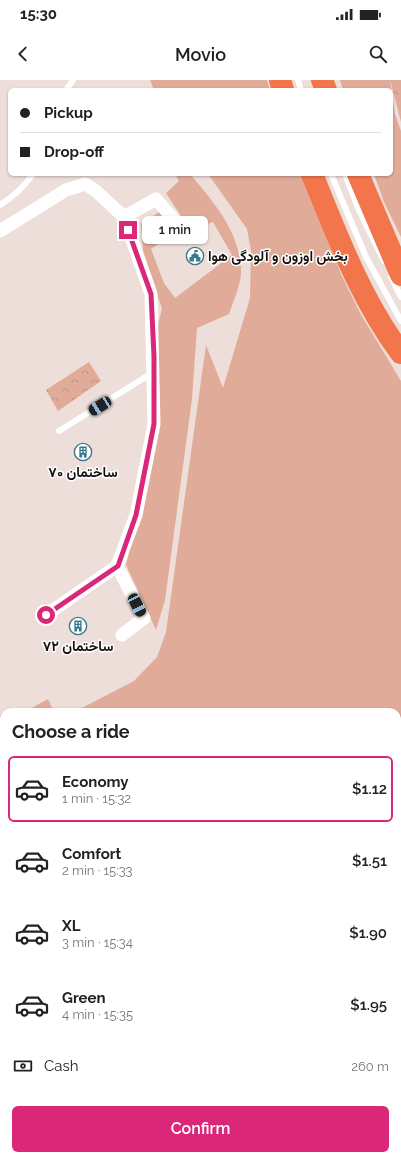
<!DOCTYPE html>
<html lang="en">
<head>
<meta charset="utf-8">
<style>
	body { margin:0; font-family:Raleway,Vazirmatn,sans-serif; background:#f2f2f2; color:#222; height:100vh; display:flex; flex-direction:column; font-size:15px; white-space:nowrap }
	* { box-sizing:border-box; margin:0 }
	p { font-size:13px; color:#767676 }
	.icon { flex:none; width:22px; height:22px; fill:none; stroke:currentColor; stroke-width:2; stroke-linecap:round; stroke-linejoin:round }
	.map { position:relative; flex:1; overflow:hidden }
	.sheet { position:absolute; left:0px; top:628px; width:401px; height:452px; display:flex; flex-direction:column; background:#fff; border-radius:12px 12px 0 0; box-shadow:0 1px 3px #0004 }
	.sheet>* { flex:none }
	.banner { position:absolute; left:8px; top:8px; width:385px; height:88px; border-radius:6px; box-shadow:0 1px 3px #0004; display:grid; align-content:center; height:88px; padding:0 12px; background:#fff }
	.end { position:absolute; width:18px; height:18px; margin:-9px; border:5px solid #db2777; background:#fff; box-shadow:0 0 0 2px #fff }
	.from { border-radius:50% }
	.bubble { position:absolute; height:28px; border-radius:6px; background:#fff; box-shadow:0 1px 3px #0004; font-size:13px; font-weight:600; line-height:28px; text-align:center }
	.car { position:absolute; width:12px; height:24px; margin:-12px -6px; border-radius:5px; box-shadow:0 0 3px 1px #0007; background:linear-gradient(#222 24%,#8ab4d8 0 40%,#222 0 76%,#8ab4d8 0 86%,#222 0) }
	.banner b { display:flex; align-items:center; gap:14px; height:38px; font-size:15px }
	.banner b+b { border-top:1px solid #e0e0e0 }
	.banner i { width:10px; height:10px; background:#222 }
	ul { padding:0; list-style:none }
	li { display:flex; align-items:center; gap:12px; height:66px; margin:0 8px 6px; padding:0 4px; border:2px solid transparent; border-radius:6px }
	li div { flex:1 }
	li b { display:block; font-size:15px }
	li em { font-style:normal; font-weight:600 }
	li.active { border-color:#db2777 }
	li>.icon { width:36px; height:36px; stroke-width:1.5 }
	h2 { padding:0 12px; font-size:18px; line-height:48px }
	.pay { display:flex; align-items:center; gap:10px; height:44px; padding:0 12px; font-size:15px }
	.pay p { margin-inline-start:auto }
	.action { display:flex; gap:8px; margin-top:auto; padding:8px 12px }
	.action a { flex:1; height:46px; border-radius:6px; background:#db2777; color:#fff; font-size:16px; font-weight:600; line-height:46px; text-align:center }
	.status { display:flex; justify-content:space-between; align-items:center; height:28px; padding:0 20px; background:#fff; direction:ltr }
	.status svg { height:11px; fill:currentColor }
	header { display:flex; justify-content:space-between; align-items:center; height:52px; padding:0 12px; background:#fff; font-size:18px; font-weight:600 }
	.map>svg:first-child { display:block }
</style>
</head>
<body>
<div class="status"><b>15:30</b><svg viewBox="0 0 49 12"><path d="M0 12V9h3v3zM5 12V6h3v6zM10 12V3h3v9zM15 12V0h3v12zM26 1h20v11H26zM47 4h2v5h-2z"/></svg></div>
<header><svg class="icon" aria-label="back" viewBox="0 0 24 24"><path d="M15 5l-7 7 7 7"/></svg>Movio<svg class="icon" aria-label="search" viewBox="0 0 24 24"><circle cx="10" cy="10" r="6"/><path d="M15 15l6 6"/></svg></header>
<div class="map">
<svg width="401" height="1080" viewBox="0 0 401 1080">
	<defs>
		<pattern id="park-crowns" width="20" height="18" patternUnits="userSpaceOnUse"><rect width="20" height="18" fill="#e1ab99"/><path d="M2 6a3 3 0 1 1 6 0M12 15a3 3 0 1 1 6 0" fill="none" stroke="#c09283"/></pattern>
	</defs>
	<rect width="100%" height="100%" fill="#edded9"/>
	<path fill="#e1ab99" d="M150,0h117l3,10h-116z
		M340,0h50l5,34 6,17v106l-17,-35 -10,-28h17v-84h-48z
		M175,94h15c23,27 50,58 51,96 1,11 -8,33 -12,44l-32,14 -5,71 -27,201 -9,30 -30,-65 30,-117 3,-52 -3,-62 6,-26 -18,-47 -3,-37 18,-12 15,21 -23,16 13,34 11,15 57,-43 -19,-33 -23,8 -24,-37 13,-12z
		M208,94h94l39,100 19,39 41,68v444l-4,13v-126h-323l60,-31 23,-24 9,-25 40,-287 17,43 27,-90 1,-47 -4,-22z
		M48,619l6,13h-30z
		M4,642v39l-4,-21v-15z
		M4,1030v46h63l-5,4h-57l-5,-14v-32z"/>
	<path fill="url(#park-crowns)" d="M390,0h11v42z
		M89,282l12,19 -43,30 -12,-21z
		M401,897v183h-216l5,-4h207v-176z"/>
	<g fill="none" stroke-linecap="round" stroke-linejoin="round">
		<path stroke="#fff" stroke-width="6" d="M298,0l3,10
			M66,10l7,-10
			M331,94l35,83 35,64
			M345,94l13,34 26,53
			M0,125c13,-8 24,-18 33,-31
			M391,197l10,20
			M59,351l93,-58"/>
		<path stroke="#fff" stroke-width="13" d="M124,137l32,-18 30,34
			M0,151l66,-41 19,-6 11,7 28,26 27,77 3,130 -18,91 -19,51 -71,49
			M117,486l27,52 -22,17
			M0,781l4,18"/>
		<path stroke="#f3754b" stroke-width="22" d="M280,0l3,10
			M322,0l4,10
			M312,94c25,61 49,126 89,179
			M358,94l43,101
			M397,789l4,-7
			M397,843l4,-4
			M397,876l4,-4
			M94,1080l5,-4
			M123,1080l5,-4
			M167,1080l5,-4"/>
	</g>
	<g fill="none" stroke-linecap="round" stroke-linejoin="round">
		<path stroke="#db2777" stroke-width="5" d="M46,535l72,-49 18,-51 18,-91v-68l-3,-62 -23,-64"/>
	</g>
	<defs>
		<symbol id="civic-ring" viewBox="-11 -11 22 22"><circle r="9.5" fill="#fff" stroke="#38798c" stroke-width="1.5"/><path d="M-.6-6.5H3V-4.5H.6V-3L4-1V1h2V6H-6V1h2V-1L-.6-3ZM-1.2 2.5V6h2.4V2.5Z" fill="#38798c"/></symbol>
		<symbol id="building-ring" viewBox="-11 -11 22 22"><circle r="9.5" fill="#fff" stroke="#38798c" stroke-width="1.5"/><path d="M-4-6H4V6H1V3H-1V6H-4ZM-2.5-4.3h1.7v1.8h-1.7ZM.8-4.3h1.7v1.8H.8ZM-2.5-1h1.7V.8h-1.7ZM.8-1h1.7V.8H.8Z" fill="#38798c"/></symbol>
	</defs>
	<g fill-rule="evenodd">
		<use href="#civic-ring" x="185" y="166" width="20" height="20"/>
		<use href="#building-ring" x="73" y="362" width="20" height="20"/>
		<use href="#building-ring" x="68" y="536" width="20" height="20"/>
	</g>
	<g text-anchor="middle" stroke-width="3" stroke-linejoin="round" paint-order="stroke">
		<g font-size="14" font-weight="bold" fill="#15100e" stroke="#fff">
			<text x="208" y="181" text-anchor="start">بخش اوزون و آلودگی هوا</text>
			<text x="83" y="397">ساختمان ۷۰</text>
			<text x="78" y="571">ساختمان ۷۲</text>
		</g>
	</g>
</svg>
<i class="end from" style="left:46px;top:535px"></i>
<i class="end" style="left:128px;top:150px"></i>
<div class="bubble" style="left:142px;top:136px;width:66px">1 min</div>
<i class="car" style="left:100px;top:326px;rotate:238deg"></i>
<i class="car" style="left:137px;top:525px;rotate:153deg"></i>
<div class="banner">
<b><i class="from"></i>Pickup</b>
<b><i></i>Drop-off</b>
</div>
<section class="sheet">
<h2>Choose a ride</h2>
<ul>
<li class="active"><svg class="icon" aria-label="car" viewBox="0 0 24 24"><path d="M5 17H2v-5l4-1 3-4h7l3 4 3 1v5h-3M9 17h6M6 11h13"/><circle cx="7" cy="17" r="2"/><circle cx="17" cy="17" r="2"/></svg><div><b>Economy</b><p>1 min · 15:32</p></div><em>$1.12</em></li>
<li><svg class="icon" aria-label="car" viewBox="0 0 24 24"><path d="M5 17H2v-5l4-1 3-4h7l3 4 3 1v5h-3M9 17h6M6 11h13"/><circle cx="7" cy="17" r="2"/><circle cx="17" cy="17" r="2"/></svg><div><b>Comfort</b><p>2 min · 15:33</p></div><em>$1.51</em></li>
<li><svg class="icon" aria-label="car" viewBox="0 0 24 24"><path d="M5 17H2v-5l4-1 3-4h7l3 4 3 1v5h-3M9 17h6M6 11h13"/><circle cx="7" cy="17" r="2"/><circle cx="17" cy="17" r="2"/></svg><div><b>XL</b><p>3 min · 15:34</p></div><em>$1.90</em></li>
<li><svg class="icon" aria-label="car" viewBox="0 0 24 24"><path d="M5 17H2v-5l4-1 3-4h7l3 4 3 1v5h-3M9 17h6M6 11h13"/><circle cx="7" cy="17" r="2"/><circle cx="17" cy="17" r="2"/></svg><div><b>Green</b><p>4 min · 15:35</p></div><em>$1.95</em></li>
</ul>
<div class="pay"><svg class="icon" aria-label="cash" viewBox="0 0 24 24"><path d="M3 7h18v10H3z"/><circle cx="12" cy="12" r="2"/></svg>Cash<p>260 m</p></div>
<div class="action"><a>Confirm</a></div>
</section>
</div>
</body>
</html>
